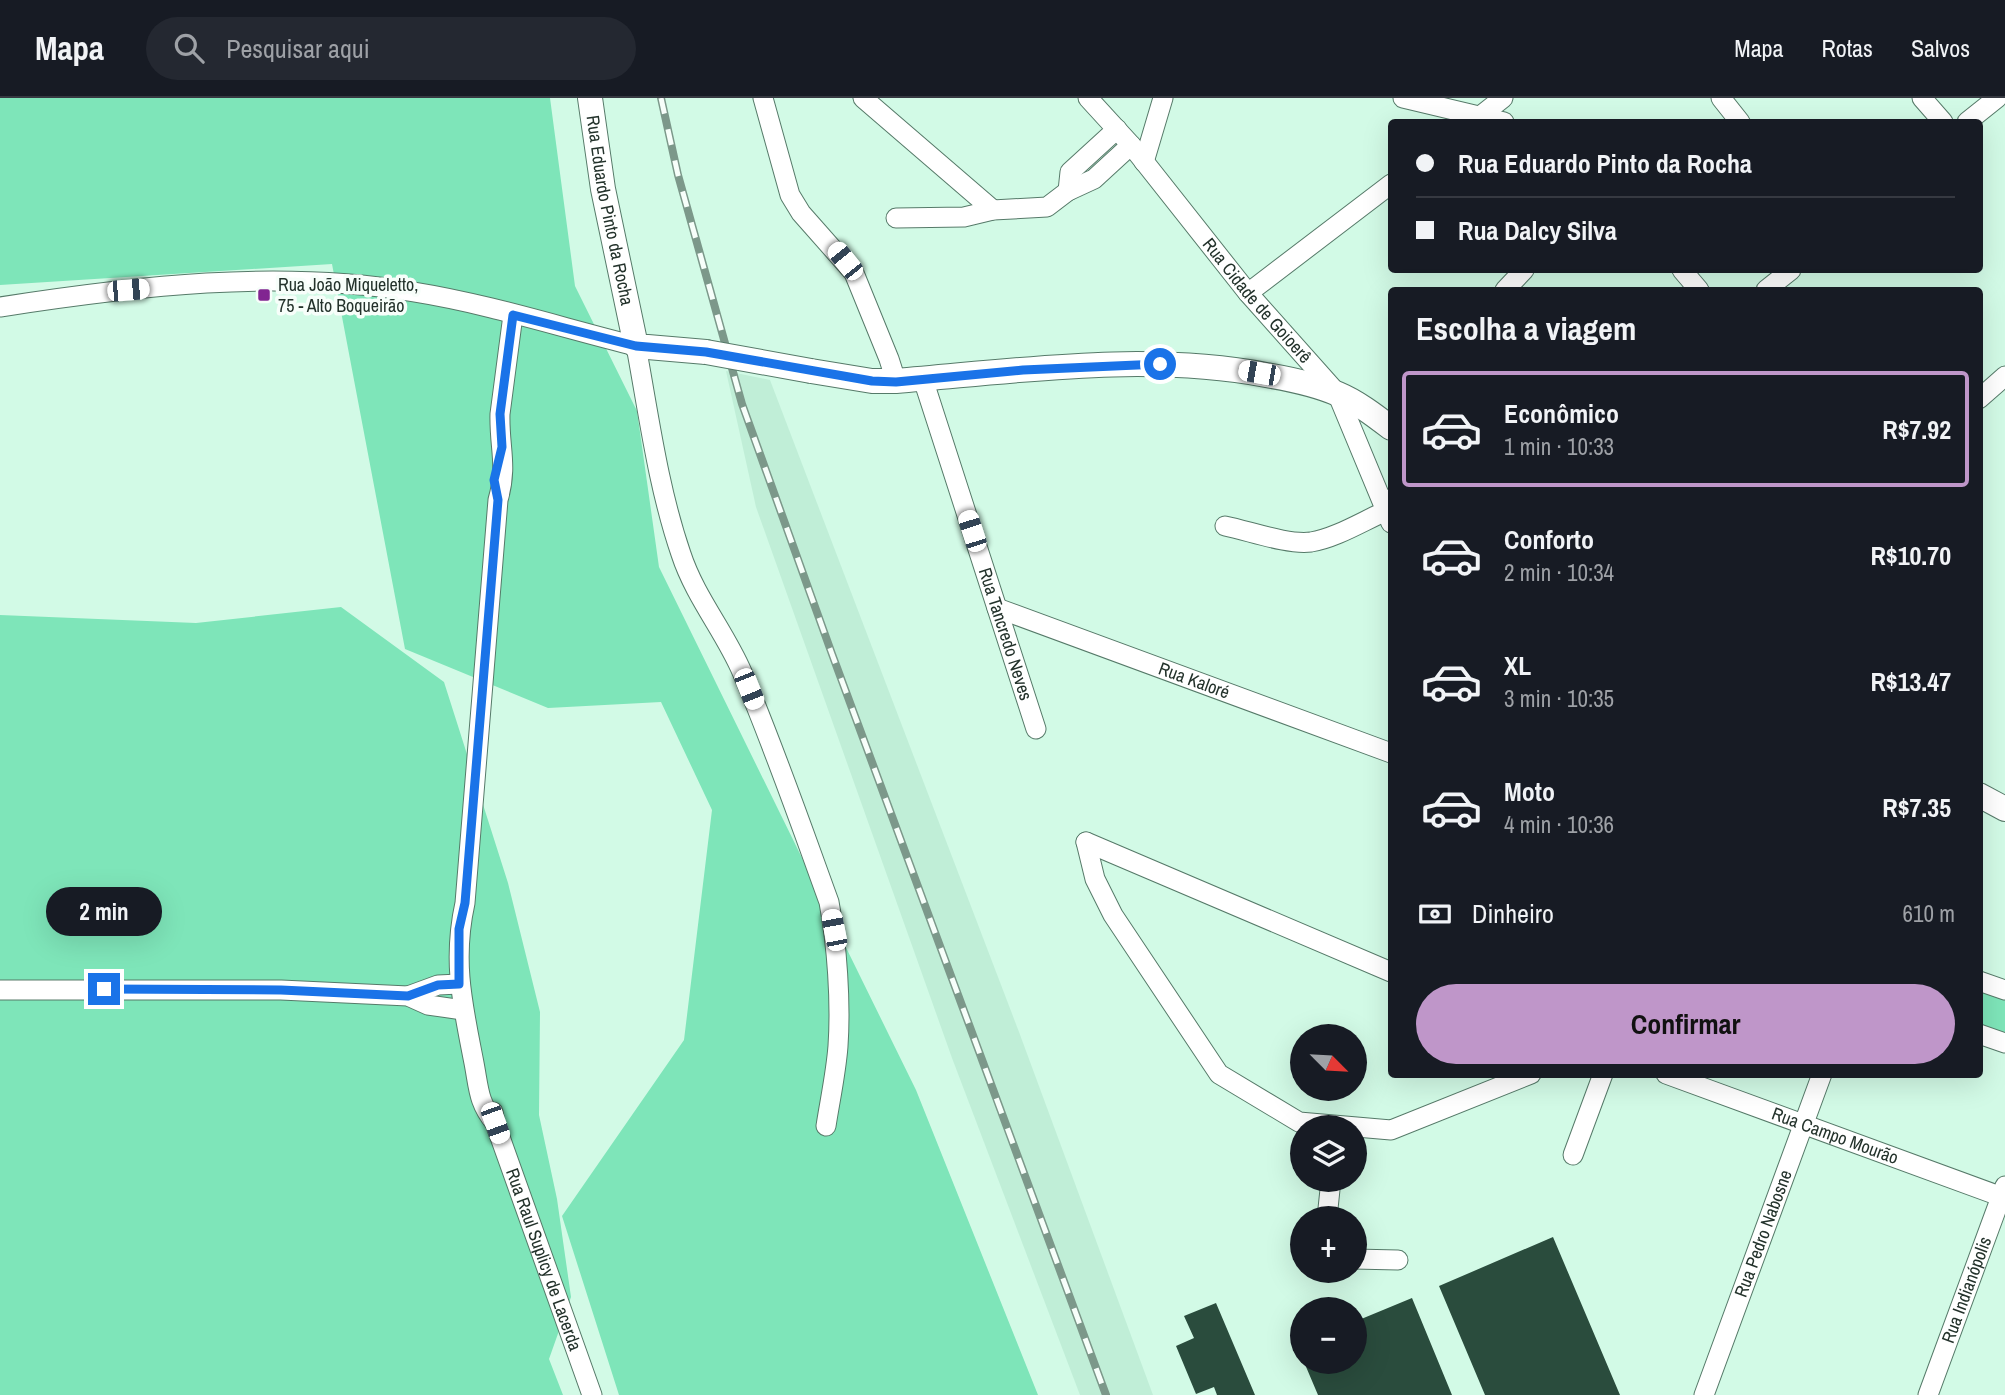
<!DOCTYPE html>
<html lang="pt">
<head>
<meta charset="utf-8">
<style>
	body { margin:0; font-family:"Archivo Narrow",sans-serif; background:#242831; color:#f1f3f6; height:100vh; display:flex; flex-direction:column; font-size:26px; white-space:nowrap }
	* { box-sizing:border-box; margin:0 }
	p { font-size:23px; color:#9ea1a6 }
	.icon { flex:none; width:38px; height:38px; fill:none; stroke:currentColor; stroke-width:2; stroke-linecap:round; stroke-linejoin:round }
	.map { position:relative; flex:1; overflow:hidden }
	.drawer { position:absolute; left:1388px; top:189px; width:595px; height:791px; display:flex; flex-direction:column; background:#171b24; border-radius:7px; box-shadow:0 7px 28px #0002 }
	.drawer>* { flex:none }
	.guide { position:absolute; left:1388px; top:21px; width:595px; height:154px; border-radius:7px; box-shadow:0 7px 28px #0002; display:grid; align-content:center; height:154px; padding:0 28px; background:#171b24 }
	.needle { width:46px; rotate:114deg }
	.buttons { position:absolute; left:1290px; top:926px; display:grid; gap:14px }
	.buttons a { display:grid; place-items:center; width:77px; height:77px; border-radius:50%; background:#171b24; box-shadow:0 7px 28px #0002; font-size:35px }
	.end { position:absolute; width:32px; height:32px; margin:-16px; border:9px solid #1a73e8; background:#fff; box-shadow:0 0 0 4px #fff }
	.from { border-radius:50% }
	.bubble { position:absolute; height:49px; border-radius:24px; background:#171b24; box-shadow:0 7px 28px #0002; font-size:23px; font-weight:700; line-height:49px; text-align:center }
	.car { position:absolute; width:21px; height:42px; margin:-21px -10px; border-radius:9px; box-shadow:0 0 5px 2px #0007; background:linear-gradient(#fff 24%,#345 0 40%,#fff 0 76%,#345 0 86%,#fff 0) }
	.guide b { display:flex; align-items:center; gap:24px; height:66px; font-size:26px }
	.guide b+b { border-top:2px solid #363941 }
	.guide i { width:18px; height:18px; background:#f1f3f6 }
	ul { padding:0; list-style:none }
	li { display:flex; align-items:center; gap:21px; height:116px; margin:0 14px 10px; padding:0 14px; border:4px solid transparent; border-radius:7px }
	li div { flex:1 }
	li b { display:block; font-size:26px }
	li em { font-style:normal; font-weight:700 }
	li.active { border-color:#bf96c9 }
	li>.icon { width:63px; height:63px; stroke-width:1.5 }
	h2 { padding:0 28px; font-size:32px; line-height:84px }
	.pay { display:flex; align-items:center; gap:18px; height:77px; padding:0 28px; font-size:26px }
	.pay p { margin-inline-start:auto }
	.action { display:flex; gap:14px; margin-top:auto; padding:14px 28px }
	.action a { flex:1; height:80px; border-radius:42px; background:#bf96c9; color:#111; font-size:28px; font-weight:700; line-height:80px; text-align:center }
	header { display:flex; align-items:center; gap:42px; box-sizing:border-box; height:98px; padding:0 35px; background:#171b24; border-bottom:2px solid #363941 }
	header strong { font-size:33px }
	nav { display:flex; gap:38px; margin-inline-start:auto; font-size:24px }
	.search { width:490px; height:63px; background:#242831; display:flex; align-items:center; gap:18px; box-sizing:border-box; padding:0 24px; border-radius:38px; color:#9ea1a6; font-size:26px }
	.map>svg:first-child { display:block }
</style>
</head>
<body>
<header>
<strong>Mapa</strong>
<div class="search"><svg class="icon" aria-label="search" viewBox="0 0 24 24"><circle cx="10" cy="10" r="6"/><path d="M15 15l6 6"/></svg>Pesquisar aqui</div>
<nav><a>Mapa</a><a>Rotas</a><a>Salvos</a></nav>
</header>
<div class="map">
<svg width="2005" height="1297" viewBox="0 0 2005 1297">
	<rect width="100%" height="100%" fill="#d2fae6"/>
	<path fill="#c0eed7" d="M726,273l44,9 249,652 134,363h-73l-128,-337 -196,-551z"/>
	<path fill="#7ee5b9" d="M0,0h550l25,188 62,125 22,156 257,523 122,305h-419l-57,-179 122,-176 28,-230 -51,-108 -113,6 -143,-59 -73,-385 -332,21z
		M341,509l103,75 64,201 32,129 -1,103 18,84 14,98 -22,62 14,36h-563v-780l196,8z
		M1979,892l26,9v35l-26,-9z"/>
	<path fill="#2a4c3d" d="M1553,1139l67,158h-135l-46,-109z
		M1412,1200l40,97h-134l-14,-33h50v-40z
		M1216,1205l39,92h-38l-3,-8 -18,7 -20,-48 18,-8 -10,-22z"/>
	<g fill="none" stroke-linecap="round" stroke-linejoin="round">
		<defs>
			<g id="minor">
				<path d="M763,0l27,97 11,18 53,60 35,86 7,22"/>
				<path d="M863,0l130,112"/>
				<path id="s1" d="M1088,0l43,47 117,148 89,100 54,130"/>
				<path d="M1403,0l101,24"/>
				<path d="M1721,0l19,24"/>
				<path d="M1922,0l21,24"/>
				<path d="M1474,23l29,-23"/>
				<path d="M1967,24l30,-24"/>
				<path d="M1144,64l19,-64"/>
				<path d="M1068,93l2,-19 47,-43"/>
				<path d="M896,120l68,-1 29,-7 54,-3 21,-16 26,-12 37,-34"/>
				<path d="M1682,172l17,20"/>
				<path d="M1505,192l19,-20"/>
				<path d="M1766,192l25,-20"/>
				<path d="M1248,195l143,-109"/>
				<path d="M0,209c135,-21 278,-38 414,-15 75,12 149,36 222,54 13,70 22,141 45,208 14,43 44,78 61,118 32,75 59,153 87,230 8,43 12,100 9,144 -2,27 -8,54 -12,80"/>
				<path id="s2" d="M923,281l113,350"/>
				<path d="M1979,301l26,-23"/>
				<path d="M1225,428c25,5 62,19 86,16 25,-4 52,-21 75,-31l4,-12"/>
				<path id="s3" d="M997,510l394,145"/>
				<path d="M1086,744l9,37 18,36 106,159 80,48 92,8 140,-56"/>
				<path d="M1086,744l305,130"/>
				<path d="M1979,883l26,9"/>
				<path d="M0,892h281l127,6 20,9 35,5"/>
				<path d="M408,898l30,-11 21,-1"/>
				<path d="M1979,936l26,9"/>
				<path id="s4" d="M1666,976l339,124"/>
				<path id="s5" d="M493,1014l2,11 97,272"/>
				<path d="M495,1025c-17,-21 -16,-34 -21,-60 -11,-57 -22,-101 -9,-160l33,-403c10,-35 1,-52 2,-86l13,-99"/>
				<path d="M1573,1057l30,-81"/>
				<path d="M1327,1120l4,-38"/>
				<path d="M1354,1161l44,1"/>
				<path id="s6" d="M1704,1297l118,-321"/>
				<path id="s7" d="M1928,1297l77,-209"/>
			</g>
			<g id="major">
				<path id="s8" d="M590,0l13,91 33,157 70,6"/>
				<path d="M811,273l61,10h24c122,-10 248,-29 370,-6 24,4 49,9 72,19 19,8 36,21 53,34"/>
				<path d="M1979,697l26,14"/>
			</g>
		</defs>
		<use href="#minor" stroke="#567a69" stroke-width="21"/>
		<use href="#major" stroke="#567a69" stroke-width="26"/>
		<use href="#minor" stroke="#fff" stroke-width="19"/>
		<use href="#major" stroke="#fff" stroke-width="24"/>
		<defs>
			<path id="rail" d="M661,0l17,77 64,229 90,250 274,741"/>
		</defs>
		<use href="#rail" stroke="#7c988a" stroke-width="8"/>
		<use href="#rail" stroke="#f7fefa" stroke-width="5" stroke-dasharray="16" stroke-linecap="butt"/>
		<defs>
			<path id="major-bridge" d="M706,254l105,19"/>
		</defs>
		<use href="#major-bridge" stroke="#567a69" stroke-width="26" stroke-linecap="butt"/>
		<use href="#major-bridge" stroke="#fff" stroke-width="24"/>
	</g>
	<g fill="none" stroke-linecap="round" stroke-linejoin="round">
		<path stroke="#1a73e8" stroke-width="9" d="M104,891l177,1 127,6 30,-11 21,-1v-55l6,-26 33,-403 -4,-20 8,-33 -2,-33 13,-99 123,31 70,6 166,29 24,1 127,-12 137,-6"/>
	</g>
	<rect fill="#812591" stroke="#f7fefa" stroke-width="2.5" x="257" y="190" width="14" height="14" rx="3.5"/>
	<g text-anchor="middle" stroke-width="7" stroke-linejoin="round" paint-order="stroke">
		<g font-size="18" fill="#23322b" stroke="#f7fefa">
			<text dy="6" stroke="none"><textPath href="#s8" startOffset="114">Rua Eduardo Pinto da Rocha</textPath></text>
			<text dy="6" stroke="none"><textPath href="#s1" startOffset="264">Rua Cidade de Goioerê</textPath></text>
			<text dy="6" stroke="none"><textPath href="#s2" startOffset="268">Rua Tancredo Neves</textPath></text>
			<text dy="6" stroke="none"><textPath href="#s3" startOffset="210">Rua Kaloré</textPath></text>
			<text dy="6" stroke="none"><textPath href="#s4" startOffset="180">Rua Campo Mourão</textPath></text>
			<text dy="6" stroke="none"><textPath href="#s6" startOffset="172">Rua Pedro Nabosne</textPath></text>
			<text dy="6" stroke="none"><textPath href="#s5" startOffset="156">Rua Raul Suplicy de Lacerda</textPath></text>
			<text dy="6" stroke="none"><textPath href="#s7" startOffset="112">Rua Indianópolis</textPath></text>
		</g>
		<g font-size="18" fill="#23322b" stroke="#f7fefa" text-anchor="start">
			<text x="278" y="193">Rua João Miqueletto,<tspan x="278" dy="21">75 - Alto Boqueirão</tspan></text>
		</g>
	</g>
</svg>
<div class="buttons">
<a><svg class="needle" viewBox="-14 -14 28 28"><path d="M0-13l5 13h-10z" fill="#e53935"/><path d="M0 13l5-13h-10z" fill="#9ea1a6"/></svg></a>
<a><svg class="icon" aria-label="layers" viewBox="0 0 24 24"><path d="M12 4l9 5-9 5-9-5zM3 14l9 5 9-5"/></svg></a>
<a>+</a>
<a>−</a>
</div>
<i class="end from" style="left:1160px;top:266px"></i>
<i class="end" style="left:104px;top:891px"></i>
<div class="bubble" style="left:46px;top:789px;width:116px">2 min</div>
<i class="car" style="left:845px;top:163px;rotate:321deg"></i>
<i class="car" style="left:128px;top:192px;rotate:85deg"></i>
<i class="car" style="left:1259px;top:275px;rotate:280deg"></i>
<i class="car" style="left:972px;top:433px;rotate:342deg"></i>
<i class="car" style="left:749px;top:591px;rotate:158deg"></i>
<i class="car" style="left:834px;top:832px;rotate:349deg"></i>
<i class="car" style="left:495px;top:1025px;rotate:160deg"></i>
<div class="guide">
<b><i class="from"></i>Rua Eduardo Pinto da Rocha</b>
<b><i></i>Rua Dalcy Silva</b>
</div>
<section class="drawer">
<h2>Escolha a viagem</h2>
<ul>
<li class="active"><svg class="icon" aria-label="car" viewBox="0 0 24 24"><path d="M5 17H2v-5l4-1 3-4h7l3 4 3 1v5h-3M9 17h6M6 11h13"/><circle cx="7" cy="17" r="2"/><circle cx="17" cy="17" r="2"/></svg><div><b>Econômico</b><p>1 min · 10:33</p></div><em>R$7.92</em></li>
<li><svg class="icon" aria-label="car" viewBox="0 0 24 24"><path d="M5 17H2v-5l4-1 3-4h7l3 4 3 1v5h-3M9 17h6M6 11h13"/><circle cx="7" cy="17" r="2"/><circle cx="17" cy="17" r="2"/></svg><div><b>Conforto</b><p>2 min · 10:34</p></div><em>R$10.70</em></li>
<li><svg class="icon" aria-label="car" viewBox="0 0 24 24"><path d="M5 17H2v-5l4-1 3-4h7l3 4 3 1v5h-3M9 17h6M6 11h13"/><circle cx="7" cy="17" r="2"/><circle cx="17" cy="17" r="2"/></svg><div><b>XL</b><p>3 min · 10:35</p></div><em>R$13.47</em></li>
<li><svg class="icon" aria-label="car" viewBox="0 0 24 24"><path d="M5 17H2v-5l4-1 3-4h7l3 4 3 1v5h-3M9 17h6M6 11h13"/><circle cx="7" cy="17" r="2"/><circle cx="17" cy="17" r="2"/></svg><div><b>Moto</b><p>4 min · 10:36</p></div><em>R$7.35</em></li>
</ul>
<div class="pay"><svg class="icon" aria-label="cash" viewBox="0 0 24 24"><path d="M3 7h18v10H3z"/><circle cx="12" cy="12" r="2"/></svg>Dinheiro<p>610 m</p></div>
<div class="action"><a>Confirmar</a></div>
</section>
</div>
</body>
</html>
